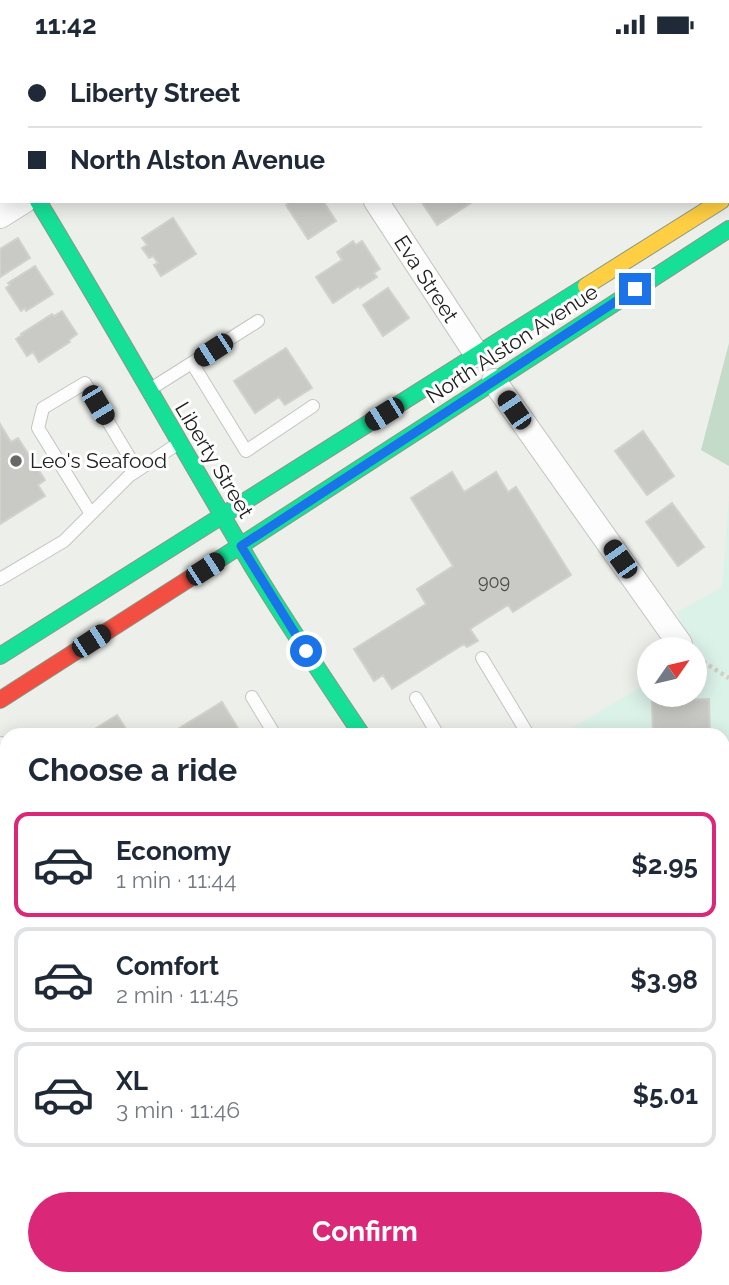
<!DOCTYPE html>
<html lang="en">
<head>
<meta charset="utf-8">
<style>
	body { margin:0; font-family:Raleway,sans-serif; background:#f2f2f3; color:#1f2937; height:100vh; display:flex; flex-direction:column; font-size:26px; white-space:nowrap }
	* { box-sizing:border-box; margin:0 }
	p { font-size:23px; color:#747a83 }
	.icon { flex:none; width:38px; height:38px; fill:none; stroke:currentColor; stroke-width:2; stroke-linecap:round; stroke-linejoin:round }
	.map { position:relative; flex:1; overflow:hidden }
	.panel { position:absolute; left:0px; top:679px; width:730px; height:558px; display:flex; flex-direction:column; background:#fff; border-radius:21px 21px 0 0; box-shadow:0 4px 18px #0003 }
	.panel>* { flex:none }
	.top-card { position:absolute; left:0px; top:0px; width:730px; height:154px; box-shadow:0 4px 18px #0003; display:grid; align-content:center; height:154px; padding:0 28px; background:#fff }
	.needle { width:46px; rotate:56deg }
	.fabs { position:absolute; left:637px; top:588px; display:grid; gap:14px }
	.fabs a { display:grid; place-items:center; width:70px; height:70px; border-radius:50%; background:#fff; box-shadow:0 4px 18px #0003; font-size:35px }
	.end { position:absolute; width:32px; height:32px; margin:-16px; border:9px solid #1a73e8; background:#fff; box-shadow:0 0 0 4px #fff }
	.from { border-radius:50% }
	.car { position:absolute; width:21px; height:42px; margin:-21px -10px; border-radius:9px; box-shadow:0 0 5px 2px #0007; background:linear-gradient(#222 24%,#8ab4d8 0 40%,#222 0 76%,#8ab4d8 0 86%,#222 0) }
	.top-card b { display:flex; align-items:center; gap:24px; height:66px; font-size:26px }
	.top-card b+b { border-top:2px solid #e0e1e3 }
	.top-card i { width:18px; height:18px; background:#1f2937 }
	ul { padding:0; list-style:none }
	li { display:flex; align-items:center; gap:21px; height:105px; margin:0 14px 10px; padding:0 14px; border:4px solid #e0e1e3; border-radius:14px }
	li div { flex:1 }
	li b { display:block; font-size:26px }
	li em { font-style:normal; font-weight:700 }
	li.selected { border-color:#db2777 }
	li>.icon { width:63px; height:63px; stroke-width:1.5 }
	h2 { padding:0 28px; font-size:32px; line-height:84px }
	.action { display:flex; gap:14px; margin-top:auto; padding:14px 28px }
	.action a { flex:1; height:80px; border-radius:42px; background:#db2777; color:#fff; font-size:28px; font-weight:700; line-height:80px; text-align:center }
	.status { display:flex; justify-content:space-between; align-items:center; height:49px; padding:0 35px; background:#fff; direction:ltr }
	.status svg { height:19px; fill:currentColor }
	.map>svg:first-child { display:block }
</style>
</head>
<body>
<div class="status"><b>11:42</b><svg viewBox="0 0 49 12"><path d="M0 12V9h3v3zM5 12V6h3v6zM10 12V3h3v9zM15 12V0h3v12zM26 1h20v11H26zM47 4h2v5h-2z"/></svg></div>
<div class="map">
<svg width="729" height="1236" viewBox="0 0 729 1236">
	<rect width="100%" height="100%" fill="#edefea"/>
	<path fill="#c4dbca" d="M729,294v123l-28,-16z
		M227,1230h397l-9,6h-389z"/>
	<path fill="#dbf2e9" d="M729,446v790h-3l-3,-6v-544h-163l89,-53v13h46v-46h-5l-13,-37 45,-25z"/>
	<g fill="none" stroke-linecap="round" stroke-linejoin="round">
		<path stroke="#c2c6de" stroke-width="7" d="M723,972l6,-2
			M267,1230l5,4 8,2
			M326,1236l6,-6"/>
	</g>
	<path fill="#c9cac6" stroke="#d1d2cc" stroke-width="2" d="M20,0h44l1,2h-48z
		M292,152h31l13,20 -28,18 -22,-34z
		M421,152h49l1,2 -34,22z
		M173,169l23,36 -35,22 -7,-11 4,-2 -5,-7 -4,2 -7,-10 5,-3 -5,-7z
		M18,189l12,20 -30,19v-28z
		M353,192l3,4 6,-4 18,28 -6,4 3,4 -17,11 -1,-2 -26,17 -17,-26 26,-17 -5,-8z
		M35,217l18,28 -27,17 -1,-3 -4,3 -15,-23 4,-3 -2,-2z
		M388,239l21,30 -26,18 -20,-31z
		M62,262l15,23 -8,6 1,2 -31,20 -6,-10 -6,4 -11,-17 6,-4 -1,-1 31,-20 2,2z
		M286,299l26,40 -27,17 -6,-8 -24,16 -21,-32z
		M0,375l11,18 7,-4 27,42 -7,5 7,11 -45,28z
		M643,382l31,45 -27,19 -32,-44z
		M452,423l12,20 32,-20 12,20 8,-5 55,88 -58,37 -5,-7 -38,24 8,12 -11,6 -3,-3 -72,45 -9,-14 -9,6 -20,-32 72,-45 -9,-15 36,-23 -42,-68z
		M672,454l32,44 -26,19 -32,-44z
		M709,650l1,36h-57l-1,-34z
		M222,653l20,33h-74z
		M117,666l13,20h-45z
		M0,994l7,9v106l-7,-9z
		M0,1208l7,10v12h9l4,6h-20z"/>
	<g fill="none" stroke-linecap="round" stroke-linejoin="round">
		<defs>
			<path id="lane" d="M192,314l54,88 67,-45
				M149,341l109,-69
				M91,465l-53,-86 5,-20 42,-25 52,87
				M0,530l64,-38 65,-65 50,-33
				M482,609l44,73 -7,4
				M252,648l23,38
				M416,649l22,37
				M0,875l7,2
				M187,1236l2,-6"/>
			<path id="street" d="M261,2l3,-2
				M376,152l101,154
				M0,167l24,-15
				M494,332l186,263
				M0,700l7,12"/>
			<path id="fast" d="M718,0l1,2
				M0,91l2,2
				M38,152c74,122 144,247 217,370 34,56 71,110 107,164
				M209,517l520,-337
				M0,607l586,-370
				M702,1230l4,6"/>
			<path id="slow" d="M586,237l135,-85"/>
			<path id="jam" d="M0,651l209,-134"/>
		</defs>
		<use href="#lane" stroke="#c4c5c2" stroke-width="14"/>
		<use href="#street" stroke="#c4c5c2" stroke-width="26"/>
		<use href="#fast" stroke="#899884" stroke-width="18"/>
		<use href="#slow" stroke="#899884" stroke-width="18"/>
		<use href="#jam" stroke="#899884" stroke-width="18"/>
		<path stroke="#d3cfc6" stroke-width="4.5" stroke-dasharray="3.5 3.5" stroke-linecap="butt" d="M697,609l32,20
			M723,693l6,-1
			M723,851l6,-13"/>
		<use href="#lane" stroke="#fcfdfc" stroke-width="12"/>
		<use href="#street" stroke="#fcfdfc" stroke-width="24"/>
		<use href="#fast" stroke="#16e098" stroke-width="16"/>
		<use href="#slow" stroke="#ffcf43" stroke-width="16"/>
		<use href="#jam" stroke="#f24e42" stroke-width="16"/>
	</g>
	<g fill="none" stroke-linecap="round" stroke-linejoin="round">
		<path stroke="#1a73e8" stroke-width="9" d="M306,602l-65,-105 394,-257"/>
	</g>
	<circle fill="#686967" stroke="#fff" stroke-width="2.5" cx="16" cy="412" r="7"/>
	<g text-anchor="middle" stroke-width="6" stroke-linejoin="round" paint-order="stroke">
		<g font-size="18" fill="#4b4b4a">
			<text x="494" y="539">909</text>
		</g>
		<g font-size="21" fill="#212121" stroke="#fff">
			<text transform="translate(426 230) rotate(57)" y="7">Eva Street</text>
			<text transform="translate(512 295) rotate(-33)" y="7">North Alston Avenue</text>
			<text transform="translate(214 411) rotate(59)" y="7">Liberty Street</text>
		</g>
		<g font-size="21" fill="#212121" stroke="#fff" text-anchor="start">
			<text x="30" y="419">Leo's Seafood</text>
		</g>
	</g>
</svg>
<div class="fabs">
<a><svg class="needle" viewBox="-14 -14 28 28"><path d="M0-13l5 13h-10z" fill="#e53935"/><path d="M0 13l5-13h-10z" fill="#747a83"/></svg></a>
</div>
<i class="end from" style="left:306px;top:602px"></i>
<i class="end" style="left:635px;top:240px"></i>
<i class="car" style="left:213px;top:301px;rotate:237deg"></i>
<i class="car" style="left:98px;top:356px;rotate:149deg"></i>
<i class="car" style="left:514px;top:361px;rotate:326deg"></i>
<i class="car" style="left:384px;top:365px;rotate:238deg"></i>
<i class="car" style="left:620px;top:510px;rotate:325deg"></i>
<i class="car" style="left:205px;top:520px;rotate:57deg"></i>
<i class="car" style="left:91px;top:592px;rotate:57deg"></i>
<div class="top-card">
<b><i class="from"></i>Liberty Street</b>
<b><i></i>North Alston Avenue</b>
</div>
<section class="panel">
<h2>Choose a ride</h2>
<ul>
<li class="selected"><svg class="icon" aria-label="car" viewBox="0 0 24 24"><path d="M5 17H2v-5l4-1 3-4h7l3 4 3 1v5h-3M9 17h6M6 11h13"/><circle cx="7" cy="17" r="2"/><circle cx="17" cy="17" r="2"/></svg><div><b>Economy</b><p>1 min · 11:44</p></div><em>$2.95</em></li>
<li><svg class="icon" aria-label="car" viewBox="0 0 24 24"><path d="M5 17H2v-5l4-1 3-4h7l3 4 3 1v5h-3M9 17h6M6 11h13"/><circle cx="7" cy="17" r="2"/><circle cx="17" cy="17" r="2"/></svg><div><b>Comfort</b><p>2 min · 11:45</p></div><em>$3.98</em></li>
<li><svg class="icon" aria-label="car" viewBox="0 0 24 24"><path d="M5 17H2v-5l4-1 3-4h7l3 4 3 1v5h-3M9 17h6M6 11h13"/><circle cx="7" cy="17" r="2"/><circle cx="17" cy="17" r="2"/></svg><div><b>XL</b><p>3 min · 11:46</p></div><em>$5.01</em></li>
</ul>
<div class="action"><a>Confirm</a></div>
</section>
</div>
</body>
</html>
